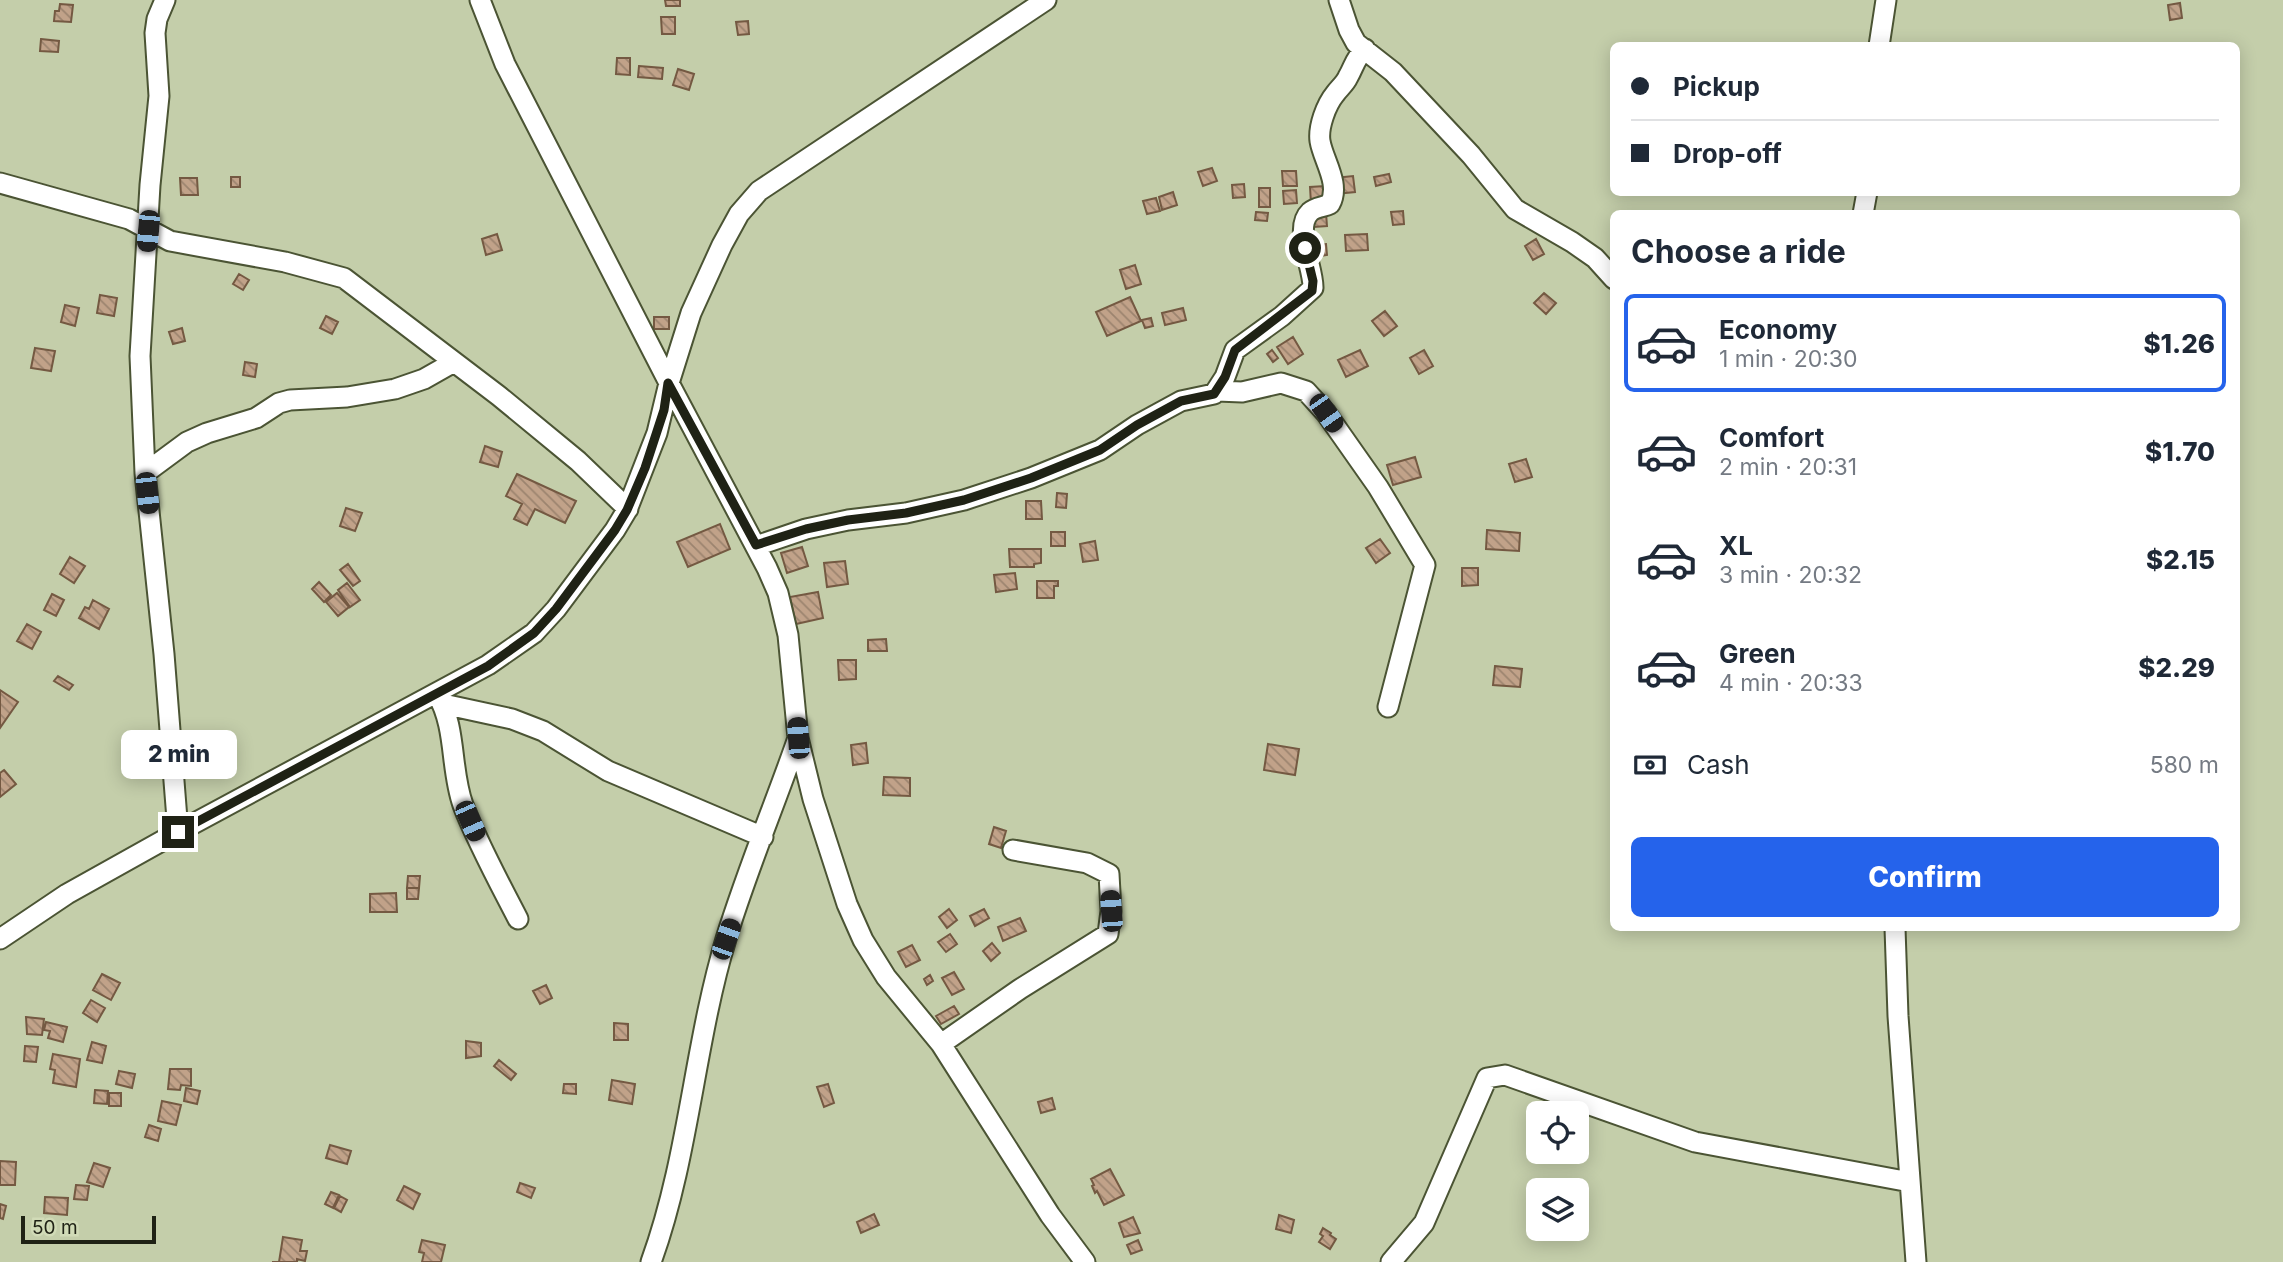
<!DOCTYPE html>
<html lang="en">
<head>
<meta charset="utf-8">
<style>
	body { margin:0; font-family:Inter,sans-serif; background:#f2f2f3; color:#1f2937; height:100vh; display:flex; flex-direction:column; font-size:26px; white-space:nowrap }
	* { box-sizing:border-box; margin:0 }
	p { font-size:23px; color:#747a83 }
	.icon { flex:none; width:38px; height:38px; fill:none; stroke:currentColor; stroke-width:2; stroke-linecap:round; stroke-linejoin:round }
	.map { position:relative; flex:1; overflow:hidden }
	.sheet { position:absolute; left:1610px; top:210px; width:630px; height:721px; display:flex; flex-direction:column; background:#fff; border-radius:10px; box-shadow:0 4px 18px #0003 }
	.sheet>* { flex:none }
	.top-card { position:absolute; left:1610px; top:42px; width:630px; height:154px; border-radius:10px; box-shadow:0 4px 18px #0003; display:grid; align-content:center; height:154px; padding:0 21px; background:#fff }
	.buttons { position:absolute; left:1526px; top:1101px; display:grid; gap:14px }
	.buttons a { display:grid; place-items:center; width:63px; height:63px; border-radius:10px; background:#fff; box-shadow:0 4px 18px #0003; font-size:35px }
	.scale { position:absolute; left:21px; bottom:18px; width:135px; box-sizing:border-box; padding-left:7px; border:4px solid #1f2215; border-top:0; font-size:19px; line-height:24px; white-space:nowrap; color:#1f2215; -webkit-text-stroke:5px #d1dbb7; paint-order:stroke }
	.end { position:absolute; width:32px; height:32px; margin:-16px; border:9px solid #1f2215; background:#fff; box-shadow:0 0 0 4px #fff }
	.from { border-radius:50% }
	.bubble { position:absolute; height:49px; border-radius:10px; background:#fff; box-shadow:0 4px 18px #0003; font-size:23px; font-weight:800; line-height:49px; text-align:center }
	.car { position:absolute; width:21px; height:42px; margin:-21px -10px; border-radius:9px; box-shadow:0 0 5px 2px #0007; background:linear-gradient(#222 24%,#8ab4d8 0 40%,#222 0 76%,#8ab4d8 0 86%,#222 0) }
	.top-card b { display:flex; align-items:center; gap:24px; height:66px; font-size:26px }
	.top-card b+b { border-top:2px solid #e0e1e3 }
	.top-card i { width:18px; height:18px; background:#1f2937 }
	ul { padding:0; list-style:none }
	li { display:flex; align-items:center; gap:21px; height:98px; margin:0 14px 10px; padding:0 7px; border:4px solid transparent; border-radius:10px }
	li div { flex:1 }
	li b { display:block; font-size:26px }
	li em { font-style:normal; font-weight:800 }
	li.active { border-color:#2563eb }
	li>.icon { width:63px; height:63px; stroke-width:1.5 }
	h2 { padding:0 21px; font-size:32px; line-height:84px }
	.pay { display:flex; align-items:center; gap:18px; height:77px; padding:0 21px; font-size:26px }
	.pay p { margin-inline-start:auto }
	.primary-button { display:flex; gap:14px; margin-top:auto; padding:14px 21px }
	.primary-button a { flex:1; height:80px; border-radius:10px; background:#2563eb; color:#fff; font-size:28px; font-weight:800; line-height:80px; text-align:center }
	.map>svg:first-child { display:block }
</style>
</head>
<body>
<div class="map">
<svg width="2283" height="1262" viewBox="0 0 2283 1262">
	<defs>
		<pattern id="building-back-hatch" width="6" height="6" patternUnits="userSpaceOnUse" patternTransform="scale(1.75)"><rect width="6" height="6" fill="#c1a289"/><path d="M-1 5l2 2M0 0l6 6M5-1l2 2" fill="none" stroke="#9c846f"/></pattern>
	</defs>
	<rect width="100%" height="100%" fill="#c4ceaa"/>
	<path fill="url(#building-back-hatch)" stroke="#745942" stroke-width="2" d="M665,0h15v6h-14z
		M2180,3l2,15 -12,2 -2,-15z
		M60,4l13,1 -2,17 -17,-1 1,-10h4z
		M661,17h14v17h-13z
		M748,21l1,13 -11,1 -2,-13z
		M41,39l18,2 -1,11 -18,-1z
		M617,58h13v17l-14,-1z
		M639,66l24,2 -1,11 -24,-2z
		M678,69l16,5 -5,16 -16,-5z
		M1212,168l5,13 -14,5 -5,-14z
		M1282,171h14l1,15h-14z
		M1389,174l2,8 -15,4 -2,-9z
		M1353,176l2,16 -19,2 -1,-16z
		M231,177h9v10h-9z
		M180,178h17l1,17h-17z
		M1244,184l1,13 -12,1 -1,-13z
		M1325,186l1,17 -15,1 -1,-17z
		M1259,188h11v19h-11z
		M1296,190l1,13 -13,1 -1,-13z
		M1173,192l4,13 -15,5 -3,-13z
		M1156,198l4,13 -13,3 -4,-13z
		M1403,211l1,13 -11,1 -2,-13z
		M1256,212l12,1 -1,8 -12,-1z
		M1326,213l1,13 -13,1 -1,-13z
		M497,234l5,16 -16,5 -4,-16z
		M1367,234l1,16 -22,1 -1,-16z
		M1536,239l8,15 -11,6 -8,-14z
		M1326,244l1,11 -13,2 -1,-12z
		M1135,265l6,19 -15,5 -6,-19z
		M239,274l10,6 -6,10 -10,-6z
		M1544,293l12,10 -10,11 -12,-11z
		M100,295l17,3 -3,18 -17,-3z
		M1130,297l11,24 -34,15 -11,-24z
		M65,305l14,3 -4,18 -14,-4z
		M1183,308l3,12 -21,5 -3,-12z
		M1385,311l12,15 -13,10 -12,-15z
		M326,316l12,6 -6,12 -12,-6z
		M654,317h15v12h-15z
		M1151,318l2,8 -8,2 -3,-8z
		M182,328l3,13 -12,3 -4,-12z
		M1293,337l10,17 -15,10 -11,-17z
		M35,348l20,3 -4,20 -20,-3z
		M1272,350l6,8 -5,4 -6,-8z
		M1360,350l8,16 -22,11 -8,-17z
		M1424,350l9,16 -14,8 -9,-16z
		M245,362l12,2 -2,13 -12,-2z
		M485,446l17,6 -4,15 -18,-5z
		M1415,457l6,20 -28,8 -6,-20z
		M1526,459l6,18 -17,5 -6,-18z
		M517,474l59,27 -11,22 -30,-14 -8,16 -13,-6 8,-15 -16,-8z
		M1057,493l10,1 -1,14 -10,-1z
		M1026,501h15l1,18h-16z
		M346,508l16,5 -7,18 -15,-5z
		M720,524l10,25 -42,18 -11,-25z
		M1487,530l33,3 -1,18 -33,-2z
		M1051,532h14v14h-14z
		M1380,539l10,14 -14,10 -10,-15z
		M1095,541l3,19 -15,2 -3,-18z
		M802,547l6,19 -21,7 -6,-20z
		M1009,549h32v14l-7,1v3h-24z
		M70,557l15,9 -11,17 -14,-9z
		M845,561l3,23 -21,3 -3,-24z
		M348,564l12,17 -7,5 -13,-16z
		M1462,568h16v17l-16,1z
		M1015,573l2,16 -21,3 -2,-17z
		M1037,581h21v5h-4v12h-17z
		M319,582l12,13 -7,7 -12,-13z
		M347,583l13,17 -10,7 -12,-17z
		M818,592l5,26 -27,6 -6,-27z
		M337,593l12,14 -11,9 -12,-14z
		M52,594l12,6 -8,16 -12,-6z
		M93,600l16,9 -10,20 -20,-11 6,-11 4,2z
		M27,624l14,8 -9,17 -15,-8z
		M886,639l1,12h-19v-11z
		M838,660h18v19l-17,1z
		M1495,666l27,3 -2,18 -27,-2z
		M58,676l15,9 -4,5 -15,-9z
		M0,690l18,12 -18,26z
		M866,743l2,20 -15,2 -2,-20z
		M1268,744l31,5 -4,26 -31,-5z
		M4,770l12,14 -16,13v-24z
		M884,777l26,1v18l-27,-1z
		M994,827l12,4 -5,17 -12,-4z
		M408,876h12l-1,12h-12z
		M407,888h12l-1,11h-11z
		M396,893l1,19h-27v-18z
		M949,909l8,11 -10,8 -8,-11z
		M984,909l5,9 -14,8 -5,-10z
		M1020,918l6,13 -23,10 -5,-14z
		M950,934l7,10 -11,8 -8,-10z
		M992,943l8,10 -9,8 -8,-10z
		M912,945l8,15 -14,7 -8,-15z
		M954,972l10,17 -12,6 -10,-17z
		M102,974l18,9 -9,17 -18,-10z
		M930,975l3,6 -6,4 -3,-6z
		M546,985l6,13 -12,6 -7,-13z
		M91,1000l14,8 -8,14 -14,-9z
		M954,1006l5,8 -18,10 -5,-8z
		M26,1017l18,2 -2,16 -15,-1z
		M46,1022l21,5 -4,15 -15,-4 2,-7 -6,-1z
		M614,1023l14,1v16h-14z
		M466,1041l15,2v13l-15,2z
		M92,1042l14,4 -4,17 -15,-3z
		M25,1046l13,1 -2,15 -12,-1z
		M53,1054l27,5 -4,28 -23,-4 2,-13 -5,-1z
		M499,1060l17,14 -5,6 -17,-14z
		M170,1069h21v17l-10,-1 -1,5 -12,-1z
		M119,1071l16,3 -3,14 -16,-4z
		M612,1080l23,4 -3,20 -23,-4z
		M564,1084h12v10l-13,-1z
		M828,1084l6,19 -10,4 -7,-20z
		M186,1088l14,3 -3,13 -13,-3z
		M95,1090l13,1 -1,13 -13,-1z
		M109,1093h12v13h-12z
		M1052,1098l3,11 -14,4 -3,-11z
		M162,1101l19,4 -5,20 -18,-4z
		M149,1125l12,4 -3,12 -13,-4z
		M330,1145l21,6 -4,13 -21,-6z
		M0,1161l16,1 -1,23h-15z
		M94,1163l16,5 -7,19 -16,-5z
		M1110,1169l14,26 -20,10 -7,-14 -2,2 -3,-7 2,-1 -3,-6z
		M520,1183l15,5 -4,10 -14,-6z
		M76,1185l13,1 -2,14 -13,-1z
		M404,1186l16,8 -7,15 -16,-9z
		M331,1192l8,3 -6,13 -8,-4z
		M340,1196l7,4 -6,12 -7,-4z
		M45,1197l23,1 -1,17 -23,-2z
		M0,1204l6,2 -3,13 -3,-1z
		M874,1214l5,11 -18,8 -4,-11z
		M1279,1215l15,5 -3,13 -15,-4z
		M1133,1217l7,16 -16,4 -5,-14z
		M1323,1228l8,5 -1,2 6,4 -6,10 -11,-7 4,-6 -3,-2z
		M283,1237l19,3 -2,11h7l-2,10 -8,-2v3h-25h7z
		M422,1240l23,5 -4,17h-19l2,-9 -5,-1z
		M1138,1240l4,10 -11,4 -4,-9z"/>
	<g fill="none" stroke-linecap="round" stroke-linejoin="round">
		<defs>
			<path id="minor" d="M165,0l-8,19 -2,14 4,63 -9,89 -10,171 5,117 19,181 14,178
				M480,0l25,64 164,319 98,185 11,25 10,42 10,103 15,61 34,105 16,36 23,37 55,67 109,171 35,47
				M1339,0l10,30 7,13 37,29 78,83 44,54 57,33 23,16 19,21
				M1879,46l7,-46
				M0,183l129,36 41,22 115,21 59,16 155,118 79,65 50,48
				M1863,214l4,-22
				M1217,391l25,1 39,-9 25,8 20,22 52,74 47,78 -37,142
				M145,473l42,-31 20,-9 49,-15 23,-15 11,-3 57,-3 48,-8 29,-10 30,-17
				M756,546l50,-17 42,-9 58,-7 58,-13 67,-22 69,-28 37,-25 44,-24 33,-7 11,-17 10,-27 47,-34 31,-28c1,-19 -20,-60 -3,-76 5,-5 14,-5 20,-8 11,-20 -7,-44 -10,-63 -2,-14 6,-36 15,-47 4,-6 10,-10 13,-17 6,-10 7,-19 17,-28
				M437,694c20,34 13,75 26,111 15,39 36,77 55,114
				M443,704l69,15 31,12 65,40 155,66
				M1895,928l3,88 18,246
				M0,939l67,-45 111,-62 310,-167 46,-32 22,-24 59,-79 12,-20 30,-77 12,-50 22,-70 31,-68 17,-31 20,-23 287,-191
				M941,1044l79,-55 88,-55 3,-23 -2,-37 -22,-11 -74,-13
				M651,1262c38,-104 43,-217 75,-323 20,-66 49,-135 72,-201
				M1391,1262l33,-39 63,-145 18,-3 190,67 215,40"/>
		</defs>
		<use href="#minor" stroke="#4b5434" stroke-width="23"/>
		<use href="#minor" stroke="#fff" stroke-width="19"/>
	</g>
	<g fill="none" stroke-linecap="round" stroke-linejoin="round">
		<path stroke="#1f2215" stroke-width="9" d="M178,832l310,-166 46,-33 22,-24 59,-79 12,-20 18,-42 19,-58 4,-27 88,162 50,-16 42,-9 58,-7 58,-13 67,-22 69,-28 37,-25 44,-24 33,-7 11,-17 10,-27 77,-59 1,-10 -8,-33"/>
	</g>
</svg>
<div class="buttons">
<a><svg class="icon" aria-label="locate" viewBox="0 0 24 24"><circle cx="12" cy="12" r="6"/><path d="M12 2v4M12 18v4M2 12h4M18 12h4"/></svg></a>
<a><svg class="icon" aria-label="layers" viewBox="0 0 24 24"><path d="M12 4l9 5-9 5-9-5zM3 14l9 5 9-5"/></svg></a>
</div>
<div class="scale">50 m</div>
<i class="end from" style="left:1305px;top:248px"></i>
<i class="end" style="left:178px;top:832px"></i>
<div class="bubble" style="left:121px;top:730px;width:116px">2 min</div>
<i class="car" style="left:148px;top:231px;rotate:185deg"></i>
<i class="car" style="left:1326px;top:413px;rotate:145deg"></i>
<i class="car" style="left:147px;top:493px;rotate:174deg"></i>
<i class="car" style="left:798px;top:738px;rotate:356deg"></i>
<i class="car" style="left:470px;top:821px;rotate:156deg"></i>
<i class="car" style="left:1111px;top:911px;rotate:356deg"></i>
<i class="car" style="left:726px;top:939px;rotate:20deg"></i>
<div class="top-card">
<b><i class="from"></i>Pickup</b>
<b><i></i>Drop-off</b>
</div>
<section class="sheet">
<h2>Choose a ride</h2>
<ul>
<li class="active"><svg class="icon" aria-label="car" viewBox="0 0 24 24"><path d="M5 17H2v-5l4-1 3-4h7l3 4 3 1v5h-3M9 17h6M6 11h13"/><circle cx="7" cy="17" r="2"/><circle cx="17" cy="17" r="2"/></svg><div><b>Economy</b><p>1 min · 20:30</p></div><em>$1.26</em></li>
<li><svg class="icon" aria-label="car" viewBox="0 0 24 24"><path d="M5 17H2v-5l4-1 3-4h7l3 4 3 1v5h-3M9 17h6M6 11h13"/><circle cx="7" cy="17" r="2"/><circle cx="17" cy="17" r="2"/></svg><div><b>Comfort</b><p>2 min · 20:31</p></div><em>$1.70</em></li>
<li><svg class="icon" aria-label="car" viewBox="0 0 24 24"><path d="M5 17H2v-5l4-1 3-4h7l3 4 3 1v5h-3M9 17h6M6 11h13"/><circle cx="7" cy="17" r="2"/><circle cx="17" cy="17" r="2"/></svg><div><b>XL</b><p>3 min · 20:32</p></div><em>$2.15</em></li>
<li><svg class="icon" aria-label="car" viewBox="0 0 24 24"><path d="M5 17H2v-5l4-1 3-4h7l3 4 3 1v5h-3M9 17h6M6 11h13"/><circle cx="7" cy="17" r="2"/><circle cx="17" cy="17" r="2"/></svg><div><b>Green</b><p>4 min · 20:33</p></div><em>$2.29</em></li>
</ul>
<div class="pay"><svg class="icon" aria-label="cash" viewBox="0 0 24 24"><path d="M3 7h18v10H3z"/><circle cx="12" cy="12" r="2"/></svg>Cash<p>580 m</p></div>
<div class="primary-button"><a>Confirm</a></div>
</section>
</div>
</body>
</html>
